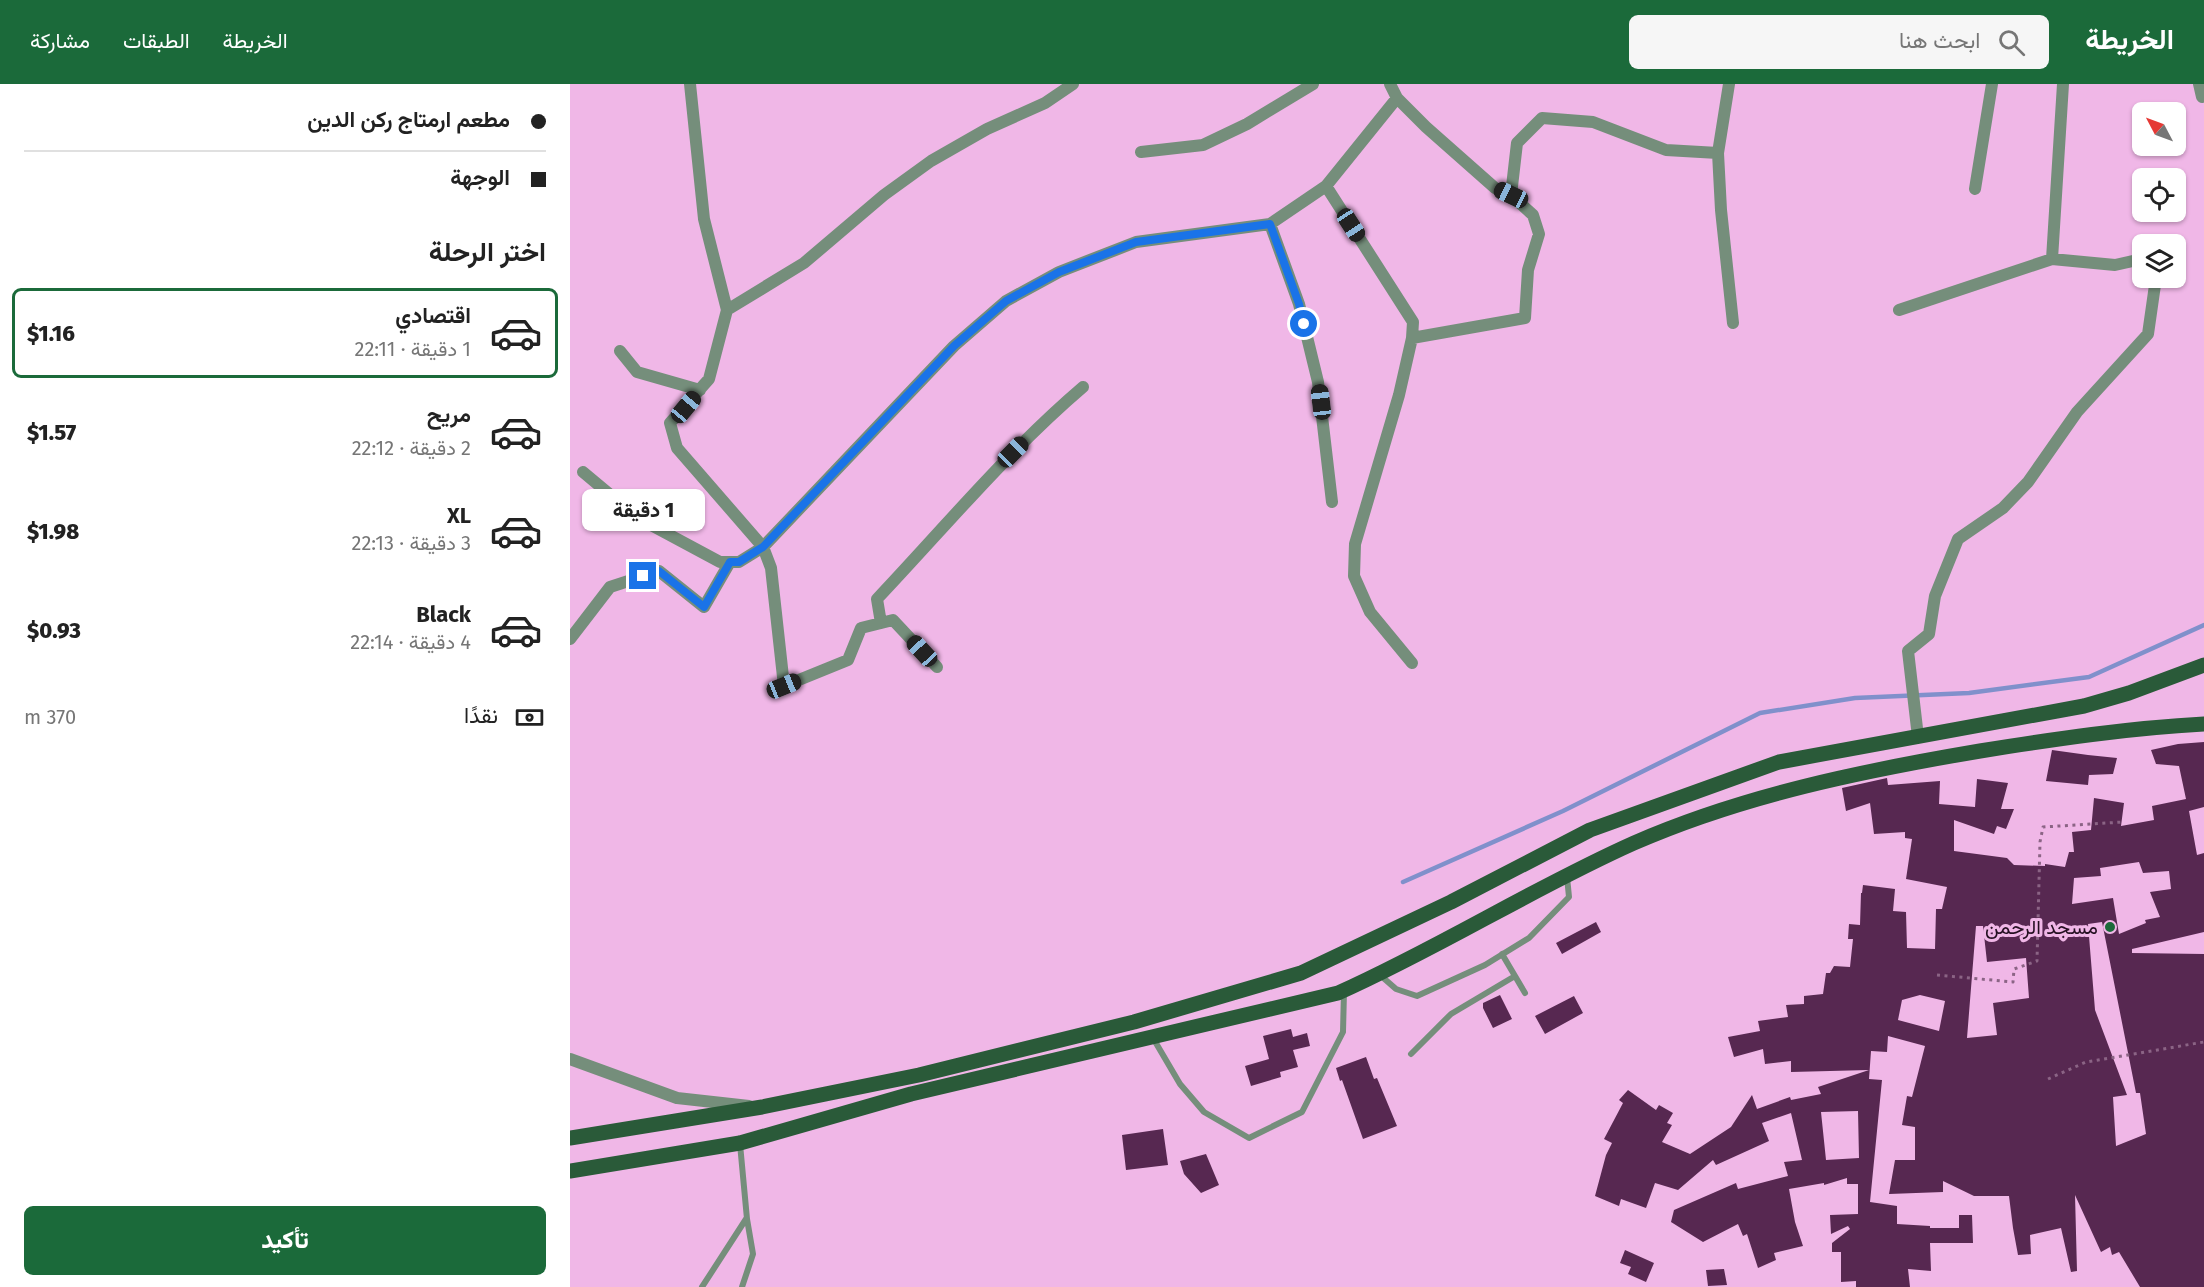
<!DOCTYPE html>
<html lang="ar">
<head>
<meta charset="utf-8">
<style>
	body { margin:0; font-family:"Fira Sans",Vazirmatn,sans-serif; background:#f6f6f6; color:#222; direction:rtl; height:100vh; display:flex; flex-direction:column; font-size:22px; white-space:nowrap }
	* { box-sizing:border-box; margin:0 }
	p { font-size:20px; color:#767676 }
	.icon { flex:none; width:33px; height:33px; fill:none; stroke:currentColor; stroke-width:2; stroke-linecap:round; stroke-linejoin:round }
	.map { position:relative; flex:1; overflow:hidden; direction:ltr }
	.sheet { display:flex; flex-direction:column; background:#fff; width:570px }
	.sheet>* { flex:none }
	.top-card { display:grid; align-content:center; height:132px; padding:0 24px; background:#fff }
	.needle { width:39px; rotate:311deg }
	.tools { position:absolute; left:1562px; top:18px; display:grid; gap:12px }
	.tools a { display:grid; place-items:center; width:54px; height:54px; border-radius:9px; background:#fff; box-shadow:0 2px 4px #0004; font-size:30px }
	.end { position:absolute; width:27px; height:27px; margin:-14px; border:8px solid #1a73e8; background:#fff; box-shadow:0 0 0 3px #fff }
	.from { border-radius:50% }
	.bubble { position:absolute; height:42px; border-radius:9px; background:#fff; box-shadow:0 2px 4px #0004; font-size:20px; font-weight:800; line-height:42px; text-align:center; direction:rtl }
	.car { position:absolute; width:18px; height:36px; margin:-18px -9px; border-radius:8px; box-shadow:0 0 4px 2px #0007; background:linear-gradient(#222 24%,#8ab4d8 0 40%,#222 0 76%,#8ab4d8 0 86%,#222 0) }
	.top-card b { display:flex; align-items:center; gap:21px; height:57px; font-size:22px }
	.top-card b+b { border-top:2px solid #e0e0e0 }
	.top-card i { width:15px; height:15px; background:#222 }
	ul { padding:0; list-style:none }
	li { display:flex; align-items:center; gap:18px; height:90px; margin:0 12px 9px; padding:0 12px; border:3px solid transparent; border-radius:9px }
	li div { flex:1 }
	li b { display:block; font-size:22px }
	li em { font-style:normal; font-weight:800 }
	li.on { border-color:#1b6a3a }
	li>.icon { width:54px; height:54px; stroke-width:1.5 }
	h2 { padding:0 24px; font-size:27px; line-height:72px }
	.pay { display:flex; align-items:center; gap:15px; height:66px; padding:0 24px; font-size:22px }
	.pay p { margin-inline-start:auto }
	.action { display:flex; gap:12px; margin-top:auto; padding:12px 24px }
	.action a { flex:1; height:69px; border-radius:9px; background:#1b6a3a; color:#fff; font-size:24px; font-weight:800; line-height:69px; text-align:center }
	header { display:flex; align-items:center; gap:36px; box-sizing:border-box; height:84px; padding:0 30px; background:#1b6a3a; color:#fff }
	header strong { font-size:28px }
	nav { display:flex; gap:33px; margin-inline-start:auto; font-size:21px }
	.search { width:420px; height:54px; background:#f6f6f6; display:flex; align-items:center; gap:15px; box-sizing:border-box; padding:0 21px; border-radius:9px; color:#767676; font-size:22px }
	main { display:flex; flex:1; min-height:0 }
	.map>svg:first-child { display:block }
</style>
</head>
<body>
<header>
<strong>الخريطة</strong>
<div class="search"><svg class="icon" aria-label="search" viewBox="0 0 24 24"><circle cx="10" cy="10" r="6"/><path d="M15 15l6 6"/></svg>ابحث هنا</div>
<nav><a>الخريطة</a><a>الطبقات</a><a>مشاركة</a></nav>
</header>
<main>
<div class="map">
<svg width="1634" height="1203" viewBox="0 0 1634 1203">
	<rect width="100%" height="100%" fill="#f0b7e7"/>
	<g fill="none" stroke-linecap="round" stroke-linejoin="round">
		<path stroke="#8090cb" stroke-width="4.5" d="M833,798l160,-71 197,-98 95,-15 114,-5 120,-16 115,-52"/>
	</g>
	<path fill="#572851" fill-rule="evenodd" d="M1634,658v65l-15,4 8,44 7,-2v79l-72,17v4l72,1v333h-64l-21,-35 -7,3 -2,-8 -9,5 -26,-57 2,76 -6,1 -10,-44 -31,7 1,19 -13,1 -5,-27 -4,-32h-35l-31,-15v11l-54,2 6,-34h20v-33l-13,-2 5,-29 5,1 13,-51 -37,-10 -1,16 -16,-1 -2,28 13,1 -12,122 27,4v18l33,2v2h29v-13h13l1,28h-43l1,28 -23,-2 2,18h-54v-6l-15,1v-30h-9v-9l18,-14 -2,-3 -17,8 -1,-19 28,-1v-30h-11v-6l-23,7v-2l-35,6 6,33 8,24 -29,7 2,7 -18,8 -11,-34 -4,2 -5,-12 -35,18 -32,-20 3,-12 62,-27 2,6 50,-13 -4,-14 18,-2 -11,-47 -29,10 7,18 -53,24 -3,-5 -35,30 -23,-7 -9,25 -25,-9 -2,7 -24,-10 11,-41 6,-12 -8,-4 19,-36 -4,-3 9,-10 28,20 3,-5 14,8 -6,10 5,2 -10,17 28,12 41,-27 21,-32 5,14 33,-12 1,3 30,-6 -3,-7 51,-17 -78,2v-11l-26,3 -2,-15 -29,8 -6,-20 32,-6 -2,-10 30,-4 -2,-12 18,-1v-8l19,-2 3,-21h4l4,-7 16,1 3,-28h-5l1,-15 11,1 1,-32h1l1,-8 32,4 -2,22 13,1 1,36 28,1 1,-40h6l5,-22 -41,-8 6,-40 -7,-1v-6l-31,2 -4,-31 -24,8 -4,-23 45,-10 1,7 52,-4 -1,23 36,3 2,-28 31,4 -7,26h13l-8,20 -9,-3 -3,8 -40,-14v31l53,7 7,7 31,1v-2l20,3 4,-15h5l-2,-20 19,-2 3,-32 30,5 -3,23 33,-6 -2,-14 34,-7 -7,-33 -23,-2 -5,-14 27,-6zM1569,778l4,11 26,-2 2,18 -21,3 10,25 -15,3 1,3 -27,11 -6,-36 -41,6 2,-26 27,-2 -1,-8zM1532,838l34,171h4l6,41 -30,12 -3,-49 14,-2 -32,-85 -7,-86zM1406,842h7l4,36 39,-4 3,40 -36,5 4,32 -30,3zM1350,911l25,6 -6,30 -41,-11 4,-20zM1288,1027l1,47 -33,2 -5,-48z
		M1482,666l36,5 29,3 -4,16 -24,1 -1,10 -42,-4z
		M1026,838l5,10 -39,22 -6,-11z
		M930,911l12,24 -19,9 -10,-20v-5z
		M1004,912l9,17 -38,21 -10,-18z
		M721,945l2,8 14,-4 3,13 -17,4 5,17 -18,5 1,5 -30,9 -6,-20 24,-7 -6,-23z
		M796,973l8,22 3,-1 20,48 -34,13 -21,-59 -2,1 -4,-13z
		M593,1045l5,36 -42,5 -4,-35z
		M636,1070l13,31 -18,8 -17,-19 -4,-13z
		M1055,1166l29,13 -8,19 -18,-8 3,-7 -11,-4z
		M1154,1185l3,16 -19,1 -2,-16z"/>
	<g fill="none" stroke-linecap="round" stroke-linejoin="round">
		<path stroke="#8b6485" stroke-width="3" stroke-dasharray="3 4.5" stroke-linecap="butt" d="M1367,891l76,7 1,-13 23,-8 3,-119 3,-15 80,-5
			M1478,995l38,-17 118,-20"/>
		<path stroke="#758e7b" stroke-width="6" d="M932,870l23,39
			M810,891l16,14 21,7 68,-31 44,-27 40,-41 -2,-20
			M583,954l27,46 24,28 45,26 53,-26 41,-80 1,-41
			M841,970l40,-40 64,-38
			M170,1060l7,75 6,35 -11,33
			M132,1203l44,-68"/>
		<path stroke="#758e7b" stroke-width="12" d="M120,0l14,135 23,91 -18,69 -39,44 7,25 86,99 8,21 13,118 64,-26 13,-32 32,-8 44,47
			M1159,0l-11,69 3,57 12,113
			M1629,0l3,13
			M827,14l29,29 69,61 16,7 22,20 6,19 -11,36 -3,48 -113,20
			M571,68l62,-7 44,-21 66,-40
			M756,102l87,136 -1,16 -13,57 -44,149 -1,32 16,36 42,51
			M1405,105l17,-105
			M941,111l6,-52 25,-25 51,4 73,28 52,3
			M700,140l29,80 19,78 14,120
			M1482,175l11,-175
			M157,226l77,-47 80,-68 47,-34 56,-32 58,-26 28,-19
			M1329,226l153,-51 63,6 27,-6
			M50,267l17,21 63,18
			M13,388l55,46 82,44h19l24,-15 191,-201 52,-45 53,-29 77,-30 134,-18 56,-38 71,-88 -7,-14
			M311,539l-4,-24c68,-72 131,-148 206,-212
			M0,555l40,-52 49,-16 45,36 26,-45
			M1348,653l-10,-86 21,-17 6,-38 23,-57 45,-31 25,-26 49,-70 71,-78 8,-56
			M0,975l107,39 72,8"/>
		<path stroke="#2a5a39" stroke-width="15" d="M0,1054l192,-31 157,-32 215,-53 167,-49 150,-71 139,-72 189,-68 305,-56 45,-13 75,-28
			M0,1087l170,-28 171,-49 427,-101c101,-45 195,-105 296,-150 110,-48 228,-72 346,-92 75,-12 149,-23 224,-27"/>
	</g>
	<g fill="none" stroke-linecap="round" stroke-linejoin="round">
		<path stroke="#1a73e8" stroke-width="8" d="M73,492l16,-5 45,36 26,-45h9l24,-15 191,-201 52,-45 53,-29 77,-30 134,-18 29,80 5,20"/>
	</g>
	<circle fill="#1b6a3a" stroke="#f0b7e7" stroke-width="2" cx="1540" cy="843" r="6"/>
	<g text-anchor="middle" stroke-width="6" stroke-linejoin="round" paint-order="stroke">
		<g font-size="20" fill="#251022" stroke="#f0b7e7" text-anchor="end">
			<text x="1528" y="850">مسجد الرحمن</text>
		</g>
	</g>
</svg>
<div class="tools">
<a><svg class="needle" viewBox="-14 -14 28 28"><path d="M0-13l5 13h-10z" fill="#e53935"/><path d="M0 13l5-13h-10z" fill="#767676"/></svg></a>
<a><svg class="icon" aria-label="locate" viewBox="0 0 24 24"><circle cx="12" cy="12" r="6"/><path d="M12 2v4M12 18v4M2 12h4M18 12h4"/></svg></a>
<a><svg class="icon" aria-label="layers" viewBox="0 0 24 24"><path d="M12 4l9 5-9 5-9-5zM3 14l9 5 9-5"/></svg></a>
</div>
<i class="end from" style="left:734px;top:240px"></i>
<i class="end" style="left:73px;top:492px"></i>
<div class="bubble" style="left:12px;top:405px;width:123px">1 دقيقة</div>
<i class="car" style="left:941px;top:111px;rotate:295deg"></i>
<i class="car" style="left:781px;top:141px;rotate:147deg"></i>
<i class="car" style="left:751px;top:318px;rotate:353deg"></i>
<i class="car" style="left:116px;top:323px;rotate:40deg"></i>
<i class="car" style="left:443px;top:368px;rotate:45deg"></i>
<i class="car" style="left:352px;top:567px;rotate:317deg"></i>
<i class="car" style="left:214px;top:602px;rotate:68deg"></i>
</div>
<section class="sheet">
<div class="top-card">
<b><i class="from"></i>مطعم ارمتاج ركن الدين</b>
<b><i></i>الوجهة</b>
</div>
<h2>اختر الرحلة</h2>
<ul>
<li class="on"><svg class="icon" aria-label="car" viewBox="0 0 24 24"><path d="M5 17H2v-5l4-1 3-4h7l3 4 3 1v5h-3M9 17h6M6 11h13"/><circle cx="7" cy="17" r="2"/><circle cx="17" cy="17" r="2"/></svg><div><b>اقتصادي</b><p>1 دقيقة · 22:11</p></div><em>$1.16</em></li>
<li><svg class="icon" aria-label="car" viewBox="0 0 24 24"><path d="M5 17H2v-5l4-1 3-4h7l3 4 3 1v5h-3M9 17h6M6 11h13"/><circle cx="7" cy="17" r="2"/><circle cx="17" cy="17" r="2"/></svg><div><b>مريح</b><p>2 دقيقة · 22:12</p></div><em>$1.57</em></li>
<li><svg class="icon" aria-label="car" viewBox="0 0 24 24"><path d="M5 17H2v-5l4-1 3-4h7l3 4 3 1v5h-3M9 17h6M6 11h13"/><circle cx="7" cy="17" r="2"/><circle cx="17" cy="17" r="2"/></svg><div><b>XL</b><p>3 دقيقة · 22:13</p></div><em>$1.98</em></li>
<li><svg class="icon" aria-label="car" viewBox="0 0 24 24"><path d="M5 17H2v-5l4-1 3-4h7l3 4 3 1v5h-3M9 17h6M6 11h13"/><circle cx="7" cy="17" r="2"/><circle cx="17" cy="17" r="2"/></svg><div><b>Black</b><p>4 دقيقة · 22:14</p></div><em>$0.93</em></li>
</ul>
<div class="pay"><svg class="icon" aria-label="cash" viewBox="0 0 24 24"><path d="M3 7h18v10H3z"/><circle cx="12" cy="12" r="2"/></svg>نقدًا<p>370 m</p></div>
<div class="action"><a>تأكيد</a></div>
</section>
</main>
</body>
</html>
